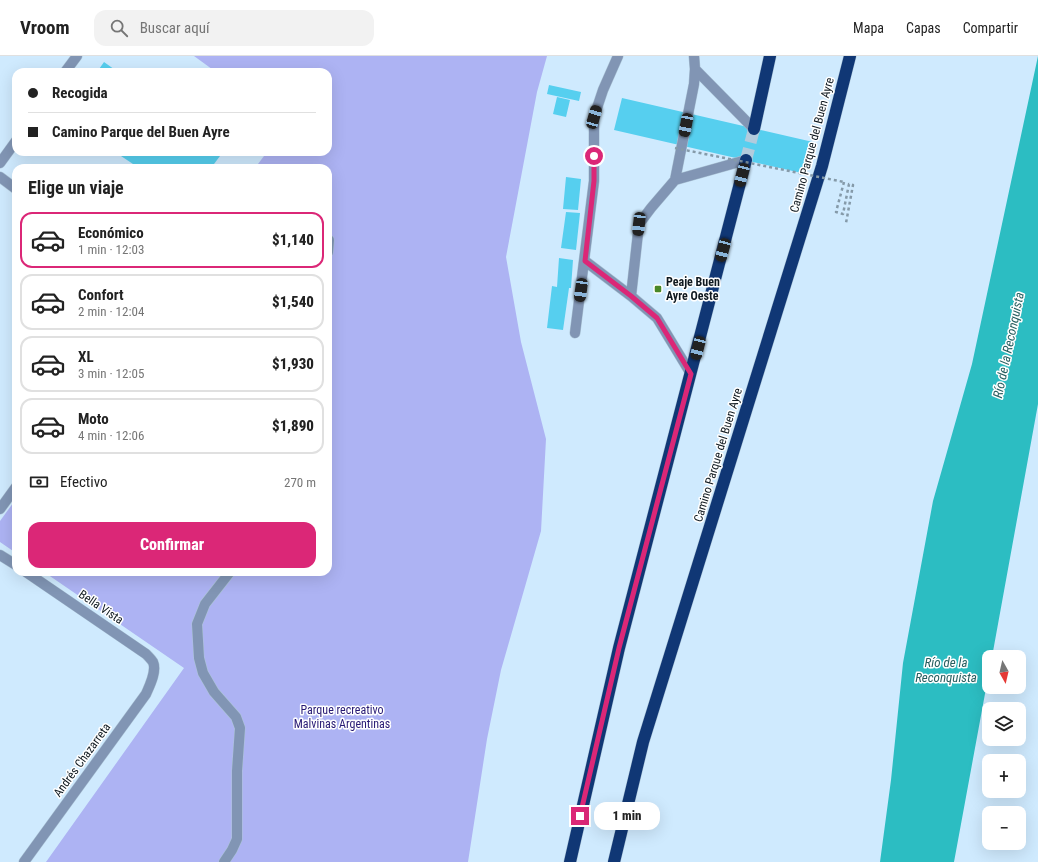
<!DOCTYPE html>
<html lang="es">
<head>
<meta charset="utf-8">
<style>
	body { margin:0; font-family:"Roboto Condensed",sans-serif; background:#f2f2f2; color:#222; height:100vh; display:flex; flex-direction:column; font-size:15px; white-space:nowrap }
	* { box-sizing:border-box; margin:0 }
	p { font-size:13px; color:#767676 }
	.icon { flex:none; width:22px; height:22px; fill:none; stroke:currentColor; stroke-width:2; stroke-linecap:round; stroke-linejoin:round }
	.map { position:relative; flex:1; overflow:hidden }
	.drawer { position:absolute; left:12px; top:108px; width:320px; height:412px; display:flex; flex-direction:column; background:#fff; border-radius:12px; box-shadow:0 4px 16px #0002 }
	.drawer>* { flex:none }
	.guide { position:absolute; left:12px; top:12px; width:320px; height:88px; border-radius:12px; box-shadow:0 4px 16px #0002; display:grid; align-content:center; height:88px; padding:0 16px; background:#fff }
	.needle { width:26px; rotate:172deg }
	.tools { position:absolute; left:982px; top:594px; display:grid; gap:8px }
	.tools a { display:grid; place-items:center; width:44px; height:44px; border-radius:8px; background:#fff; box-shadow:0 4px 16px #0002; font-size:20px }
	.end { position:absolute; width:18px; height:18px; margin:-9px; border:5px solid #db2777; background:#fff; box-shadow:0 0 0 2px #fff }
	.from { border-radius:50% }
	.bubble { position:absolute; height:28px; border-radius:12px; background:#fff; box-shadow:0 4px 16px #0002; font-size:13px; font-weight:800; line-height:28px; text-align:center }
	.car { position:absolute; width:12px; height:24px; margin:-12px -6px; border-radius:5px; box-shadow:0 0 3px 1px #0007; background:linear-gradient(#222 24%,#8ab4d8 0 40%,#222 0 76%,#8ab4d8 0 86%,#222 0) }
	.guide b { display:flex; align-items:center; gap:14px; height:38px; font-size:15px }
	.guide b+b { border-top:1px solid #e0e0e0 }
	.guide i { width:10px; height:10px; background:#222 }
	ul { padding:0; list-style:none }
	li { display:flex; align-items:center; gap:12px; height:56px; margin:0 8px 6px; padding:0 8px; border:2px solid #e0e0e0; border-radius:12px }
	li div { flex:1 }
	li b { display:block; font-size:15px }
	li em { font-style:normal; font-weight:800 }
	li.active { border-color:#db2777 }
	li>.icon { width:36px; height:36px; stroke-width:1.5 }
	h2 { padding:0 16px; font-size:18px; line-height:48px }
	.pay { display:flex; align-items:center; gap:10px; height:44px; padding:0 16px; font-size:15px }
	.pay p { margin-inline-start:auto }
	.cta { display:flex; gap:8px; margin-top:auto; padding:8px 16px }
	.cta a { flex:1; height:46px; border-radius:12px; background:#db2777; color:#fff; font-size:16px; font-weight:800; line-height:46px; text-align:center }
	header { display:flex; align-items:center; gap:24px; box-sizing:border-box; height:56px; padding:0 20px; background:#fff; border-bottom:1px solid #e0e0e0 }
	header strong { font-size:19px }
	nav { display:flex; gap:22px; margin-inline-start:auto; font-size:14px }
	.search { width:280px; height:36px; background:#f2f2f2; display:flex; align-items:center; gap:10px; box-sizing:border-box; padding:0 14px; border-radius:12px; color:#767676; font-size:15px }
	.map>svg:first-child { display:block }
</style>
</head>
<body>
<header>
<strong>Vroom</strong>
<div class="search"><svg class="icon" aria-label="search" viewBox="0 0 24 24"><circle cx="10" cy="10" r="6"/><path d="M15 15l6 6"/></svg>Buscar aquí</div>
<nav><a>Mapa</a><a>Capas</a><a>Compartir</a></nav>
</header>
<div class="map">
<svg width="1038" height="806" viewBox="0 0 1038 806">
	<rect width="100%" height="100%" fill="#cfeafe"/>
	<path fill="#adb3f3" d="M194,0h353l-10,36 -31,165 15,85 25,97 -5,92 -40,139 -14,69 -19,123h-422l138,-194 -140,-96h284v-404h-73l12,-16h61v-80h-112z
		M16,443v54l-16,-11v-21z"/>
	<path fill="#2cbdc2" d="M1038,0v348l-46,253h-3v15l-35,190h-74l11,-82 12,-117 30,-162 39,-137z"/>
	<path fill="#56cfef" d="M104,6l14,10h-21z
		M549,29l32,7 -2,9 -32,-7z
		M557,41l13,3 -4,17 -13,-3z
		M622,42l191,44 -7,32 -192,-44z
		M115,96h108l-12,16h-72z
		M566,121l15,2 -3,31 -15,-1z
		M566,156l14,1 -4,37 -15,-2z
		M559,202l14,2 -2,28h-2l-6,42 -16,-2 5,-42 5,1z"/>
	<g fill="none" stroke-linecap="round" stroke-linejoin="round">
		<path stroke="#b2cbdd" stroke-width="12" stroke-dasharray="12 6" stroke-linecap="butt" d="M746,104l8,-31"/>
		<defs>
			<path id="lane" d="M694,0l1,13 59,60
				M675,124l19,-96 1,-15
				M328,196l1,-12
				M585,205l46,35
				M575,277l19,-152v-64l9,-27 15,-34
				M691,318l-34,-56 -26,-22 8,-72 12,-16 24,-28 71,-20
				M224,806l8,-12 5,-11v-68l3,-43 -4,-11 -22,-25 -11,-19 -4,-15 -2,-34 8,-20 25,-32"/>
			<path id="street" d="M65,16l12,-16
				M0,107l16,-22
				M0,121l16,12
				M0,453l16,-22
				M0,499l16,10
				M24,806l122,-168c4,-9 11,-23 7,-32 -2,-3 -5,-6 -7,-8l-120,-82"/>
			<path id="highway" d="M754,73l16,-73
				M570,806l49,-214 127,-488
				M614,806l29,-120 179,-576 28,-110"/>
		</defs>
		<use href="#lane" stroke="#acc4d6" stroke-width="11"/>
		<use href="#street" stroke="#acc4d6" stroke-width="11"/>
		<use href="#highway" stroke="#acc4d6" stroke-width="13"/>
		<path stroke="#859aa9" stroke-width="2.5" stroke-dasharray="3 3" stroke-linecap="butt" d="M844,126l-8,30 7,2 6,-30 4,1 -7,38"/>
		<use href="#lane" stroke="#8195b4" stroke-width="10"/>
		<use href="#street" stroke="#8195b4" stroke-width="10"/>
		<use href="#highway" stroke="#103775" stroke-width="12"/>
		<path stroke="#859aa9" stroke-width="2.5" stroke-dasharray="3 3" stroke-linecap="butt" d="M675,92l169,34"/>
	</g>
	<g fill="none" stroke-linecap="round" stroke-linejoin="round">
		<path stroke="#db2777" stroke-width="5" d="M580,760l39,-168 72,-274 -34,-56 -26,-22 -46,-35 9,-80v-25"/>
	</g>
	<rect fill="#4a8827" stroke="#fff" stroke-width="1.5" x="654" y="229" width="8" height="8" rx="2"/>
	<g text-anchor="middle" stroke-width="3" stroke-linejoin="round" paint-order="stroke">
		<g font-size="12" fill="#0f1920" stroke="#fff">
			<text transform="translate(812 89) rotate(-75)" y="4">Camino Parque del Buen Ayre</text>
			<text transform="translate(718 399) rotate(-73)" y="4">Camino Parque del Buen Ayre</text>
			<text transform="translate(101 551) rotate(34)" y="4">Bella Vista</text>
			<text transform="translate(82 704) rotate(-54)" y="4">Andrés Chazarreta</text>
		</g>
		<g font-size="12" font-weight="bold" fill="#0f1920" stroke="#fff" text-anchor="start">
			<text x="666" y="230">Peaje Buen<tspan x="666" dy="14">Ayre Oeste</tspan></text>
		</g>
		<g font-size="12" fill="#261873" stroke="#fff">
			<text x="342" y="658">Parque recreativo<tspan x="342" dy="14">Malvinas Argentinas</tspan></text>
		</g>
		<g font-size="13" font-style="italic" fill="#275f60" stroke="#fff">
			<text transform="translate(1008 289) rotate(-78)" y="5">Río de la Reconquista</text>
			<text x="946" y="611">Río de la<tspan x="946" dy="15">Reconquista</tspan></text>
		</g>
	</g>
</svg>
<div class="tools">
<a><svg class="needle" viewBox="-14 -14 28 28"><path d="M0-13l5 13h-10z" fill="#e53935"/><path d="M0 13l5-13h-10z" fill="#767676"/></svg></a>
<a><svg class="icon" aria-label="layers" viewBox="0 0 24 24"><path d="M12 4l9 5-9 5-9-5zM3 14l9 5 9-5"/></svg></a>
<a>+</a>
<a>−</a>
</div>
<i class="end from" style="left:594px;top:100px"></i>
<i class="end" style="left:580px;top:760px"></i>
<div class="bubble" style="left:594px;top:746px;width:66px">1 min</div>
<i class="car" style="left:594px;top:61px;rotate:16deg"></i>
<i class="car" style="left:686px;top:69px;rotate:191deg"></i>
<i class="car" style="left:742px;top:119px;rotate:194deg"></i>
<i class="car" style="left:639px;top:168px;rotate:186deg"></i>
<i class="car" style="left:723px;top:194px;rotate:195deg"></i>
<i class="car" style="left:581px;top:234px;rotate:188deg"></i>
<i class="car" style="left:698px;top:292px;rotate:194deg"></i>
<div class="guide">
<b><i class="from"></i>Recogida</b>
<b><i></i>Camino Parque del Buen Ayre</b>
</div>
<section class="drawer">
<h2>Elige un viaje</h2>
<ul>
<li class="active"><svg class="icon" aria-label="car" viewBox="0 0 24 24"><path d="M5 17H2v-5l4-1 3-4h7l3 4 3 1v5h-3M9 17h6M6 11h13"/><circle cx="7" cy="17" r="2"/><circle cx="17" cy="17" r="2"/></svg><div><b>Económico</b><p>1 min · 12:03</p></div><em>$1,140</em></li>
<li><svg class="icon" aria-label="car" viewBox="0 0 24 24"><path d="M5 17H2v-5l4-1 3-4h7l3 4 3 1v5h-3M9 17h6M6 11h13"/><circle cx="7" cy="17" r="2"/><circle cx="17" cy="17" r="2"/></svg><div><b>Confort</b><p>2 min · 12:04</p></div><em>$1,540</em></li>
<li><svg class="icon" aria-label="car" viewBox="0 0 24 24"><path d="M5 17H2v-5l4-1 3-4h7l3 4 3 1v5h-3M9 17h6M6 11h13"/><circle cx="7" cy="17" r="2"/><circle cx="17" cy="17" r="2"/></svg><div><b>XL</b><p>3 min · 12:05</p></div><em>$1,930</em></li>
<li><svg class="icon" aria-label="car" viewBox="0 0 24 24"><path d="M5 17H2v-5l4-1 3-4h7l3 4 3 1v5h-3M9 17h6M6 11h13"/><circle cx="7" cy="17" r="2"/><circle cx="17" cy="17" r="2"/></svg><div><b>Moto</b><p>4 min · 12:06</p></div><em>$1,890</em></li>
</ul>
<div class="pay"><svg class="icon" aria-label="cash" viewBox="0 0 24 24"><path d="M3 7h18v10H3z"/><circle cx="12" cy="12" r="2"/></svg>Efectivo<p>270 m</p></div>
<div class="cta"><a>Confirmar</a></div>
</section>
</div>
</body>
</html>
